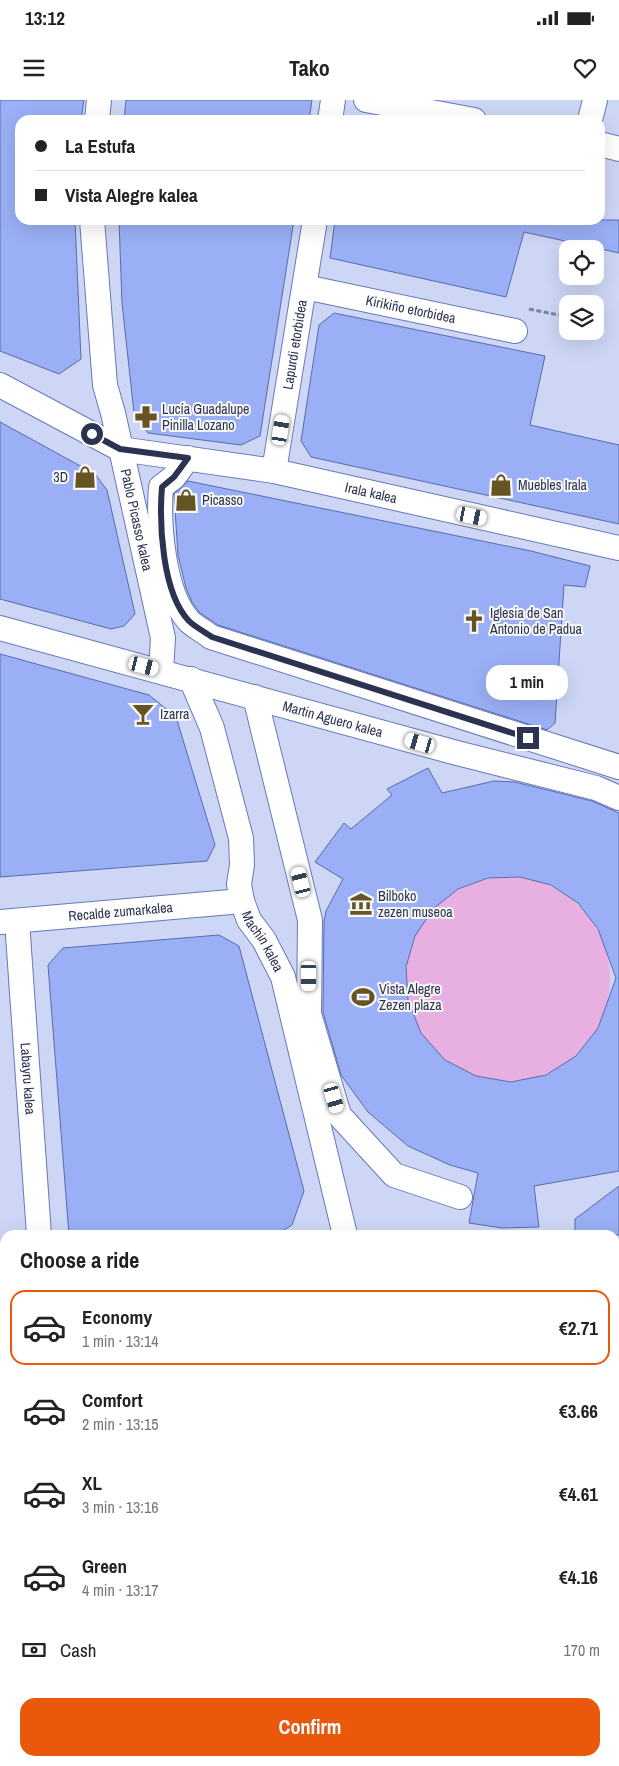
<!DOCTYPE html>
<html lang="en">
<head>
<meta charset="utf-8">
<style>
	body { margin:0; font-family:"Archivo Narrow",sans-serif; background:#f2f2f2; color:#222; height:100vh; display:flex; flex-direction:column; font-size:19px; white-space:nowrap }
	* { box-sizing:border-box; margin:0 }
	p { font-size:16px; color:#767676 }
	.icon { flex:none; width:28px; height:28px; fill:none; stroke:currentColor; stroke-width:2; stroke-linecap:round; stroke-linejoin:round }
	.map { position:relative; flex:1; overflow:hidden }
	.sheet { position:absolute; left:0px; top:1130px; width:620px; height:536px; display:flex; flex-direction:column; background:#fff; border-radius:15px 15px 0 0; box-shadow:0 5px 20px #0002 }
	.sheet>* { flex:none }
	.guide { position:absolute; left:15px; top:15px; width:590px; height:110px; border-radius:15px; box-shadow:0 5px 20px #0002; display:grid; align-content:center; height:110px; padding:0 20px; background:#fff }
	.fabs { position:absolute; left:559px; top:140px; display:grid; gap:10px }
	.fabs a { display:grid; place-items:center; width:45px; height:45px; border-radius:10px; background:#fff; box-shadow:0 5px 20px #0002; font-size:25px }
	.end { position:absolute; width:22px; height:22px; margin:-11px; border:6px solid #2b3350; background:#fff; box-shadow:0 0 0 2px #fff }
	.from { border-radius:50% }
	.bubble { position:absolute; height:35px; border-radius:15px; background:#fff; box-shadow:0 5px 20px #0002; font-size:16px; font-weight:700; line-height:35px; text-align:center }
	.car { position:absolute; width:15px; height:30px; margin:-15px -8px; border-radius:6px; box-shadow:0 0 4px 1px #0007; background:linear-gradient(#fff 24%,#345 0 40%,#fff 0 76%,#345 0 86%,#fff 0) }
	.guide b { display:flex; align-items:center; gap:18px; height:48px; font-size:19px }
	.guide b+b { border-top:1px solid #e0e0e0 }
	.guide i { width:12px; height:12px; background:#222 }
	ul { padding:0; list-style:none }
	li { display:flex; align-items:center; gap:15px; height:75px; margin:0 10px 8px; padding:0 10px; border:2px solid transparent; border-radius:15px }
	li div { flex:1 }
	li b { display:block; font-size:19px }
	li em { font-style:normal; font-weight:700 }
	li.on { border-color:#ea580c }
	li>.icon { width:45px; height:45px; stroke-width:1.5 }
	h2 { padding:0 20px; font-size:22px; line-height:60px }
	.pay { display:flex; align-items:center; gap:12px; height:55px; padding:0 20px; font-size:19px }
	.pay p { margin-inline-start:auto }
	.cta { display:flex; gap:10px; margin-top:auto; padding:10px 20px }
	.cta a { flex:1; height:58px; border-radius:15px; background:#ea580c; color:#fff; font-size:20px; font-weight:700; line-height:58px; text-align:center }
	.status { display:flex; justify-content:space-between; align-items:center; height:35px; padding:0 25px; background:#fff; direction:ltr }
	.status svg { height:14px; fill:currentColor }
	header { display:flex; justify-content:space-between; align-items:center; height:65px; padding:0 20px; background:#fff; font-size:22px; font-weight:700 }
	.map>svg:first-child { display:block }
</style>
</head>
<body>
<div class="status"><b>13:12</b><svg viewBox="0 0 49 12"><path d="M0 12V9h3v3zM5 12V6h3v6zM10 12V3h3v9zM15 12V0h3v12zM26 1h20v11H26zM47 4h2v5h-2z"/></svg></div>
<header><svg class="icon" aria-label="menu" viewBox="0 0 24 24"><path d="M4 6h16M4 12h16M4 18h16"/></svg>Tako<svg class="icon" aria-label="heart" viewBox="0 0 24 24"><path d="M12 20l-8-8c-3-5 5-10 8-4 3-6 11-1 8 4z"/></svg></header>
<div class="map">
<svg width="619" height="1666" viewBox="0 0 619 1666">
	<rect width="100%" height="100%" fill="#cdd6f4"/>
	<path fill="#e7b0e0" d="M406 879a102 102 0 1 1 204 0a102 102 0 1 1-204 0Z"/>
	<path fill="#9aaff5" stroke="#596bac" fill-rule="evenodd" d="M0,0h84l-3,20h-61v100h55l6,139 -22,15 -59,-23z
		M126,0h186l-3,20h-185z
		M119,120h175l-34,216 -19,9 -93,-12 -14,-20 -12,-110z
		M335,120h284v33l-95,-21 -18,65 -176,-39z
		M334,213l211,43 -15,69 89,20v79l-308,-67 -10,-16 18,-116z
		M0,322l95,52 12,16 28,124 -11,12 -13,3 -111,-30z
		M188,381l343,70 59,15 -5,21 -21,-2 -9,138 -8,7 -329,-105 -19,-13 -7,-10 -6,-14 -8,-33 -4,-61z
		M0,554l149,41 27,22 39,128 -8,16 -207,16z
		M428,668l14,25 52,-12 21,1 77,19 27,12v358l-85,15 5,41 -37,1 -33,-5 9,-50 -28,-8 -42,-19 -40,-34 -27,-37 -18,-63 1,-90 2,-11 17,-32 -28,-17 29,-39 7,6 41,-34 -5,-6zM520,777l31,8 27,18 20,26 18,49 -18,50 -22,28 -30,19 -35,7 -35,-6 -31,-16 -24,-27 -13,-33 -2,-33 9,-31 18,-27 25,-20 30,-11z
		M219,835l20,11 65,245 -12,34 -16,10h-207l-21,-270 15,-17z
		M619,1086v49h-44v-16z"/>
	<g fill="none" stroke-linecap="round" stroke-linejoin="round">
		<defs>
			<path id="service" d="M565,1661v5"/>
			<path id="pedestrian" d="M593,1661v5"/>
			<g id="minor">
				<path d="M366,0l108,20"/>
				<path d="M97,20l2,-20"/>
				<path d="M330,20l3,-20"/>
				<path d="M590,20l5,-20"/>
				<path d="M600,44l19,5"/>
				<path id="s1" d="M92,120l13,165 8,28 50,225 -2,33"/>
				<path id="s2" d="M305,187l210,44"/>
				<path id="s3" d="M0,285l120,64 154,22 345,77"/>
				<path d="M188,358l-14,19 -13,10c-3,36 2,106 28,134 6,6 16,11 22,16l408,130"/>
				<path id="s4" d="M274,371l41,-251"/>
				<path id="s5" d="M0,528l457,125 139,35 23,10"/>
				<path id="s6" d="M191,579l21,49 29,110 1,27 -3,19 3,17 7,19 15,20 19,37 62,258"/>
				<path d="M255,597l55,223 -1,94 30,101 55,60 66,22"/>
				<path id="s7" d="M17,821l22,314"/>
				<path id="s8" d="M0,822l242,-21"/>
				<path d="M0,1243l5,-1"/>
				<path d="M615,1358l4,3"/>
				<path d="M0,1397l5,-1"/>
				<path d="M0,1591l5,-1"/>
				<path d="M75,1661v5"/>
				<path d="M403,1661v5"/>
			</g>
		</defs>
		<use href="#service" stroke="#6679bb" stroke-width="14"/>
		<use href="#pedestrian" stroke="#6679bb" stroke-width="19"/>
		<use href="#minor" stroke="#6679bb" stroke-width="26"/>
		<path stroke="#79829f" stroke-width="3" stroke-dasharray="5 2.5" stroke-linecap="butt" d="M529,209l39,8
			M615,1397l4,3"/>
		<use href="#service" stroke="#fff" stroke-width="12"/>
		<use href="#pedestrian" stroke="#fff" stroke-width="18"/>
		<use href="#minor" stroke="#fff" stroke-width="24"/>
	</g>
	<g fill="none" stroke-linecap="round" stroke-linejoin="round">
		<path stroke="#2b3350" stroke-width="6" d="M92,334l28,15 68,9 -14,19 -12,10c-3,36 0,106 27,134 6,6 16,11 23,16l316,101"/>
	</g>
	<defs>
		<symbol id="pharmacy-bare" viewBox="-9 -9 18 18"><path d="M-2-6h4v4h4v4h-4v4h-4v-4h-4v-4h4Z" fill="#665523" stroke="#f8f8f8" stroke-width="2.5" paint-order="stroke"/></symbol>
		<symbol id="shop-bare" viewBox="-9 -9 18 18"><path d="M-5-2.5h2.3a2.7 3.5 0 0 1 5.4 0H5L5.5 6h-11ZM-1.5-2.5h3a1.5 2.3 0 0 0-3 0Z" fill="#665523" stroke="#f8f8f8" stroke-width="2.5" paint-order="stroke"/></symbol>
		<symbol id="church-bare" viewBox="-9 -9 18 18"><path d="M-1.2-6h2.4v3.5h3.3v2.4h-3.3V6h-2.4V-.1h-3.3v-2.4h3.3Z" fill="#665523" stroke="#f8f8f8" stroke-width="2.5" paint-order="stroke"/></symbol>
		<symbol id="bar-bare" viewBox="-9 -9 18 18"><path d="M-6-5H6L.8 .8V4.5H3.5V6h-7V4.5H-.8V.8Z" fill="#665523" stroke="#f8f8f8" stroke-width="2.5" paint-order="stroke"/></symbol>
		<symbol id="museum-bare" viewBox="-9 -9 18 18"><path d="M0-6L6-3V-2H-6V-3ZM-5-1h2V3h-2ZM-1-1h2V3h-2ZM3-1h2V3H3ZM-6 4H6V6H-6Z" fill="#665523" stroke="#f8f8f8" stroke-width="2.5" paint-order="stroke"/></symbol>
		<symbol id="stadium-bare" viewBox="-9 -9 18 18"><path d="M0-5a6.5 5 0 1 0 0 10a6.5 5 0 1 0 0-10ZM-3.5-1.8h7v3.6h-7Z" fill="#665523" stroke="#f8f8f8" stroke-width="2.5" paint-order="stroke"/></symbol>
	</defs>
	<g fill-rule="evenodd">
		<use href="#pharmacy-bare" x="130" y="301" width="32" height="32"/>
		<use href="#shop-bare" x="69" y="361" width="32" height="32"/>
		<use href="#shop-bare" x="485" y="369" width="32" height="32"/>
		<use href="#shop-bare" x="170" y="384" width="32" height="32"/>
		<use href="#church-bare" x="458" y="505" width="32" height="32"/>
		<use href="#bar-bare" x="127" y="598" width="32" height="32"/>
		<use href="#museum-bare" x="345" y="788" width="32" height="32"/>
		<use href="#stadium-bare" x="347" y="881" width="32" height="32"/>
	</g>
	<g text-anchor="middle" stroke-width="4" stroke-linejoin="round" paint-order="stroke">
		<g font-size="14" fill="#2b3350" stroke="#f8f8f8">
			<text dy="5" stroke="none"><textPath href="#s2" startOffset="108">Kirikiño etorbidea</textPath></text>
			<text dy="5" stroke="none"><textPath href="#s4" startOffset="128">Lapurdi etorbidea</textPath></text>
			<text dy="5" stroke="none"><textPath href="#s3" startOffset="391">Irala kalea</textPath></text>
			<text dy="5" stroke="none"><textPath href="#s1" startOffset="304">Pablo Picasso kalea</textPath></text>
			<text dy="5" stroke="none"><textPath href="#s5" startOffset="345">Martin Aguero kalea</textPath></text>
			<text dy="5" stroke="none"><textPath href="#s8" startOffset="121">Recalde zumarkalea</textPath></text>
			<text dy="5" stroke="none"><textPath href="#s6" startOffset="276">Machin kalea</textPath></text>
			<text dy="5" stroke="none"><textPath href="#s7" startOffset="158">Labayru kalea</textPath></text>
		</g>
		<g font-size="14" fill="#2b3350" stroke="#f8f8f8" text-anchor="start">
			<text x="162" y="314">Lucía Guadalupe<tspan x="162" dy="16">Pinilla Lozano</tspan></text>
			<text x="68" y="382" text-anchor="end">3D</text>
			<text x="518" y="390">Muebles Irala</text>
			<text x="202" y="405">Picasso</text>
			<text x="490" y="518">Iglesia de San<tspan x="490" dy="16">Antonio de Padua</tspan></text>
			<text x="160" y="619">Izarra</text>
			<text x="378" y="801">Bilboko<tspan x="378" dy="16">zezen museoa</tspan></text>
			<text x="379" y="894">Vista Alegre<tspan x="379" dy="16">Zezen plaza</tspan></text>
		</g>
	</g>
</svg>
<div class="fabs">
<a><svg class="icon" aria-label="locate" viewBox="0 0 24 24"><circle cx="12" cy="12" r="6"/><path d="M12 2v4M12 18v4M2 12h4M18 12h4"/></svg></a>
<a><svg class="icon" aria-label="layers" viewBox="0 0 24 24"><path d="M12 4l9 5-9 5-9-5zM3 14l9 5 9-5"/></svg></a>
</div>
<i class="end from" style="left:92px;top:334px"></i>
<i class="end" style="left:528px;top:638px"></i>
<div class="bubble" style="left:486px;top:565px;width:82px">1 min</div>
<i class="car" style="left:281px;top:330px;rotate:9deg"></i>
<i class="car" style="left:472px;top:416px;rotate:102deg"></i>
<i class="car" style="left:144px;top:566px;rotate:104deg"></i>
<i class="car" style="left:420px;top:643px;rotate:286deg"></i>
<i class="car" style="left:301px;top:782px;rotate:346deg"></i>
<i class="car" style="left:309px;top:876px;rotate:180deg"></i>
<i class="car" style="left:334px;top:998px;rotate:164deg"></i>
<div class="guide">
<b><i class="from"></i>La Estufa</b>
<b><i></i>Vista Alegre kalea</b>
</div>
<section class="sheet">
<h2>Choose a ride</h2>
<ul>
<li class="on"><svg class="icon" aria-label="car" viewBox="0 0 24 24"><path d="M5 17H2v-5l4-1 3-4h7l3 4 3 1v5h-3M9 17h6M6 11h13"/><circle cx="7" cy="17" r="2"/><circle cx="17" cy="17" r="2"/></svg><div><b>Economy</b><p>1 min · 13:14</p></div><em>€2.71</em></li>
<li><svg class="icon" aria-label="car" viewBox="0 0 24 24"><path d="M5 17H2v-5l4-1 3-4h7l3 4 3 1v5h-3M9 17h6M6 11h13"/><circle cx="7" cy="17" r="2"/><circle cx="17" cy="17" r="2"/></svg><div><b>Comfort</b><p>2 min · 13:15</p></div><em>€3.66</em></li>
<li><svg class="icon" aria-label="car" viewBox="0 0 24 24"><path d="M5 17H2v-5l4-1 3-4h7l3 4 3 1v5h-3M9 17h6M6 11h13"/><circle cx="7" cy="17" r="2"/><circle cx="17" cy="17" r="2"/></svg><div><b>XL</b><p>3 min · 13:16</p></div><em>€4.61</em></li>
<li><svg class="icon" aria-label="car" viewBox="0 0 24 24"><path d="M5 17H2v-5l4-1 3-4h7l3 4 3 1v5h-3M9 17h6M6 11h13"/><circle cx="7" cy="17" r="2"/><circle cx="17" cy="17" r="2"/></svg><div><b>Green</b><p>4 min · 13:17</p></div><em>€4.16</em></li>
</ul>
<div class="pay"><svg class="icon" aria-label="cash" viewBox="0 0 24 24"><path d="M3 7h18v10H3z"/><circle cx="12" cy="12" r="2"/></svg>Cash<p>170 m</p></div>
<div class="cta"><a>Confirm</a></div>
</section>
</div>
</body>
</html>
